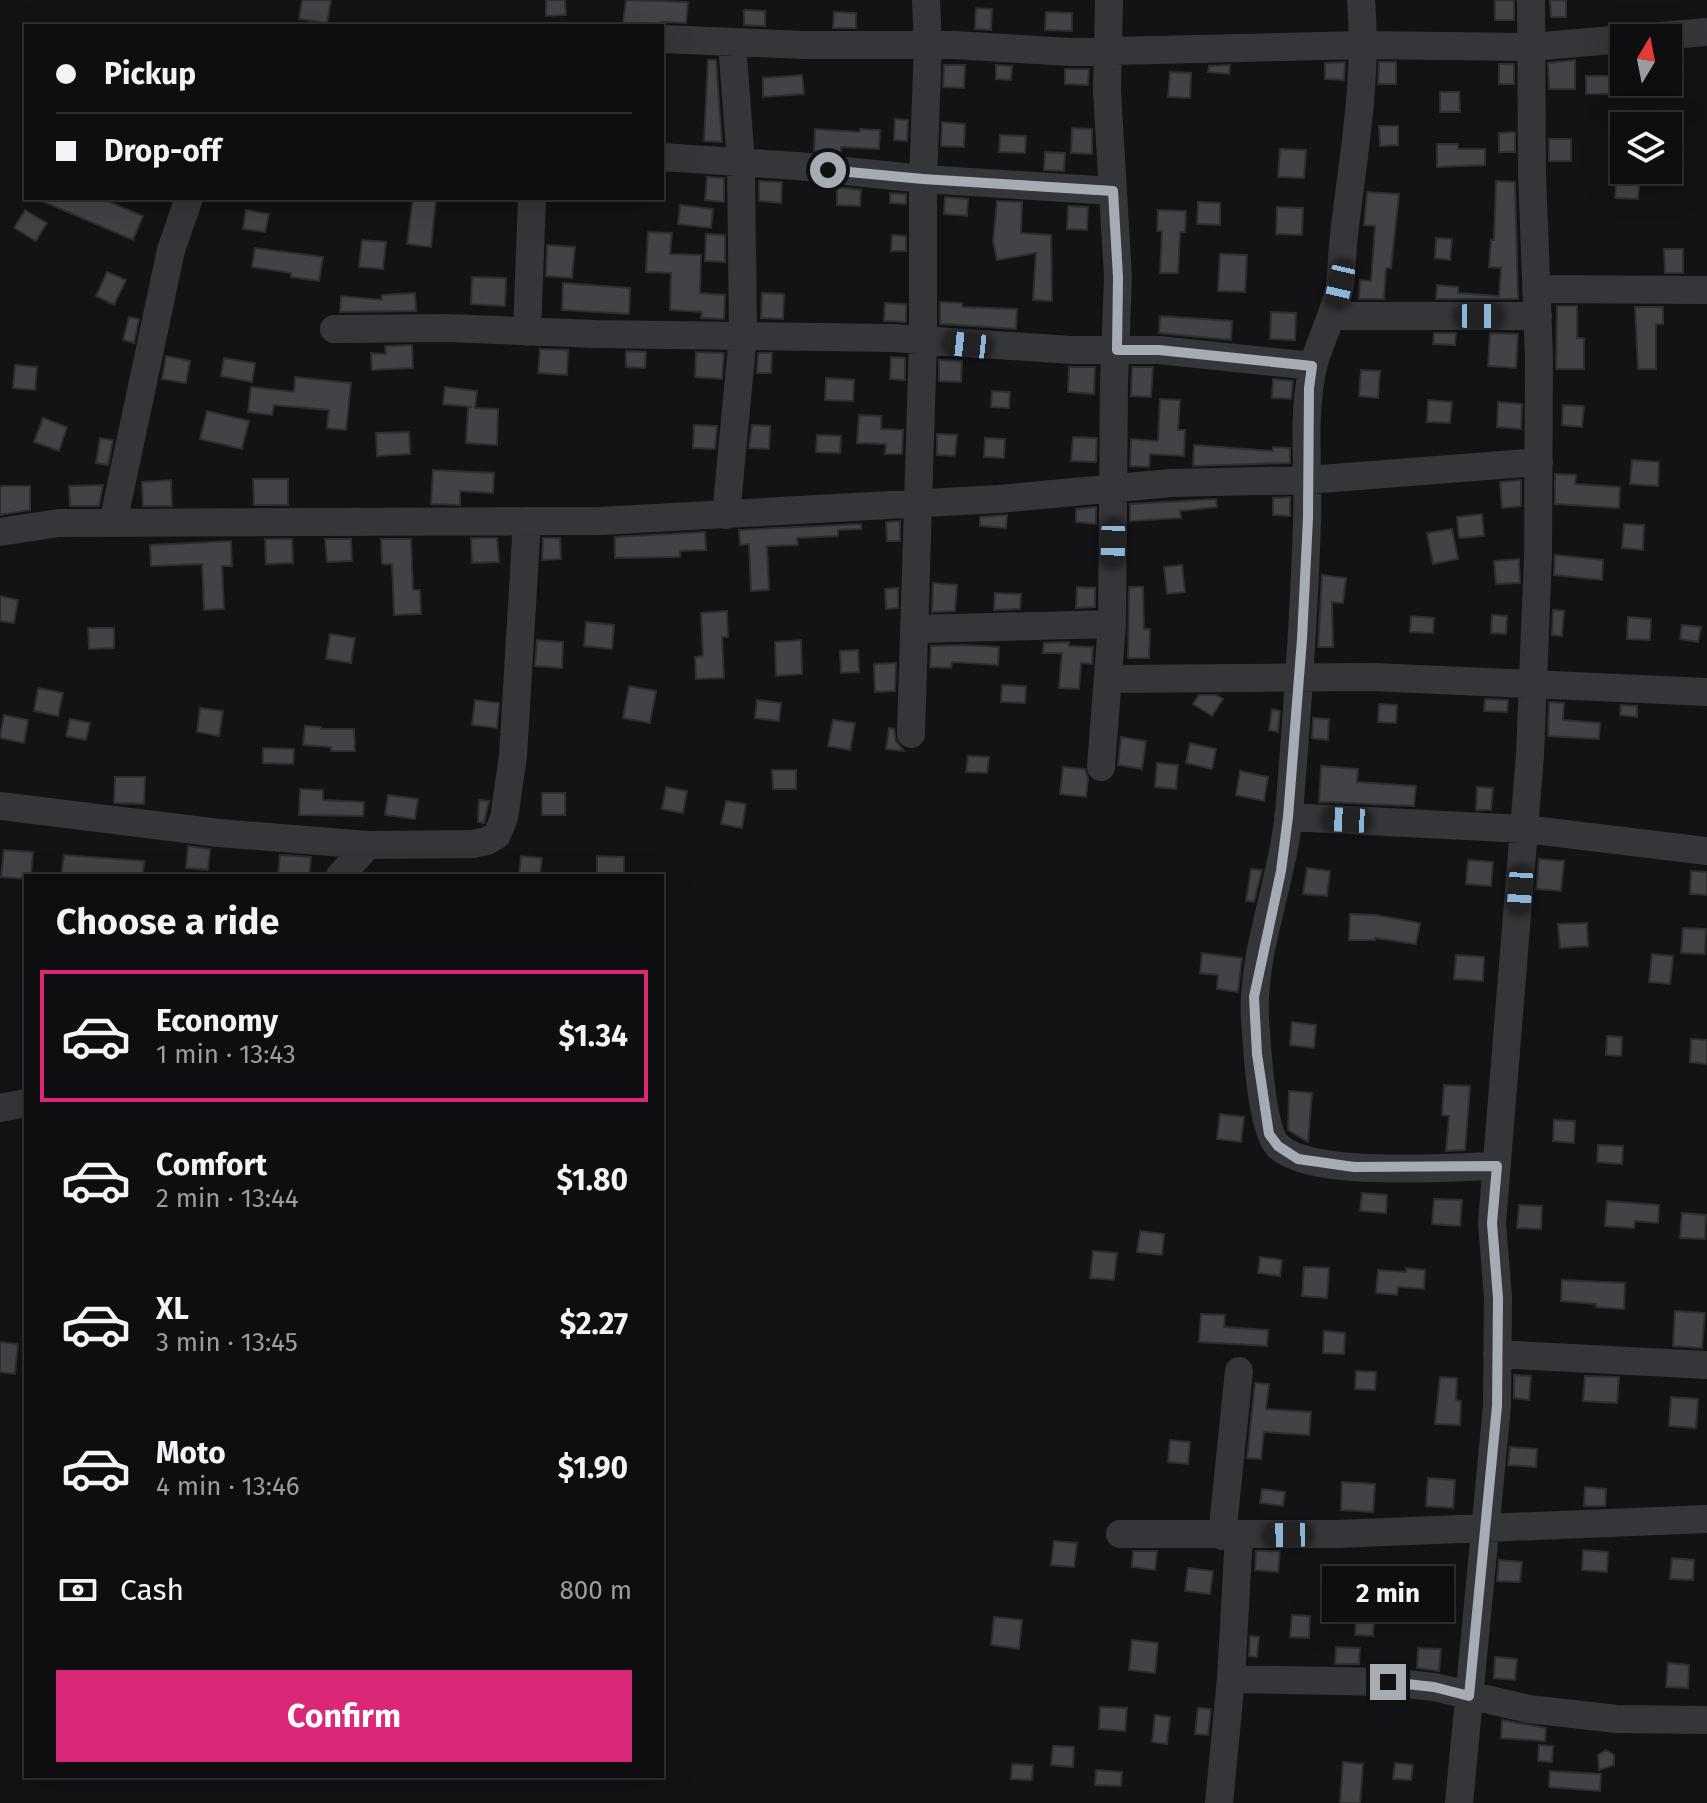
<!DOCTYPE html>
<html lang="en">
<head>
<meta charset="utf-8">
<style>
	body { margin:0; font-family:"Fira Sans",sans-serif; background:#1c1c1e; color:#f1f3f6; height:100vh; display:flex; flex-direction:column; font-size:30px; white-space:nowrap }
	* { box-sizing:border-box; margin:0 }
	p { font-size:26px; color:#9b9c9f }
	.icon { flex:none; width:44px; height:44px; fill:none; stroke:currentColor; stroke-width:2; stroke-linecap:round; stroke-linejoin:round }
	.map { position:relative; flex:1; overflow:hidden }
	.details { position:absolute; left:24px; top:874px; width:640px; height:904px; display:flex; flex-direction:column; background:#0e0e10; border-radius:0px; box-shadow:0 8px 32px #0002,0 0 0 2px #2e2e30 }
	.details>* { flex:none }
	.hud { position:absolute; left:24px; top:24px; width:640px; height:176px; border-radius:0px; box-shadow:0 8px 32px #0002,0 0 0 2px #2e2e30; display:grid; align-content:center; height:176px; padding:0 32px; background:#0e0e10 }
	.needle { width:52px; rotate:10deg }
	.controls { position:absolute; left:1610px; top:24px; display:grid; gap:16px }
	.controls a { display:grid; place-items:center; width:72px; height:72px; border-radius:0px; background:#0e0e10; box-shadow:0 8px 32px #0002,0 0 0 2px #2e2e30; font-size:40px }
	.end { position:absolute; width:36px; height:36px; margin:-18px; border:10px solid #a6abb4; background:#111; box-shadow:0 0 0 4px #111 }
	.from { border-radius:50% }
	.bubble { position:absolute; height:56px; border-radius:0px; background:#0e0e10; box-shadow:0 8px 32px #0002,0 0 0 2px #2e2e30; font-size:26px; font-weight:700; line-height:56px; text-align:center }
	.car { position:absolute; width:24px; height:48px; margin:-24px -12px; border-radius:10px; box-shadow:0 0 6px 2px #0007; background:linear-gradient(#222 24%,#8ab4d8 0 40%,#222 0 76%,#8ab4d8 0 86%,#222 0) }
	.hud b { display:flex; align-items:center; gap:28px; height:76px; font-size:30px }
	.hud b+b { border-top:2px solid #2e2e30 }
	.hud i { width:20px; height:20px; background:#f1f3f6 }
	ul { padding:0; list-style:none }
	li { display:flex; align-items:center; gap:24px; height:132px; margin:0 16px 12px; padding:0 16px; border:4px solid transparent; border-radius:0px }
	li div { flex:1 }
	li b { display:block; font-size:30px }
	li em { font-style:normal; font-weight:700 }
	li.selected { border-color:#db2777 }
	li>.icon { width:72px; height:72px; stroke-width:1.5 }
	h2 { padding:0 32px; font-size:36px; line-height:96px }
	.pay { display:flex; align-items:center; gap:20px; height:88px; padding:0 32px; font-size:30px }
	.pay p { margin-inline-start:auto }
	.primary-button { display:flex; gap:16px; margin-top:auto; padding:16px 32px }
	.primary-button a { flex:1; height:92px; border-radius:0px; background:#db2777; color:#fff; font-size:32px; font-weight:700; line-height:92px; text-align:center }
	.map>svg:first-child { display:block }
</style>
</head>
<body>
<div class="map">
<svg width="1707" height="1803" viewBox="0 0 1707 1803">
	<rect width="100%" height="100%" fill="#131315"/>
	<path fill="#424347" stroke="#2d2e30" stroke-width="2" d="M302,0h29l-4,23 -28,-4z
		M546,0h19l1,15 -20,1z
		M626,0l62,2 -2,21 -24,-1 -10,4 -29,-3z
		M1495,0h19v20h-19z
		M1550,0h16v17h-15z
		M976,8l16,1 -1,21 -16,-1z
		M744,10l21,1v15l-21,-1z
		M834,12l22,1v15h-23z
		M1046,12l26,1v18l-27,-1z
		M708,60h8l6,82 -18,-1z
		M1575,60v29h-26l-1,-26z
		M1345,62l-1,18 -19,-1v-16z
		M1379,62h17v22h-18z
		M1499,64h15v20h-15z
		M944,65h21l-1,23 -21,-1z
		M996,65l16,1 -1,14 -15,-1z
		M1230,65l-1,9 -21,-2 1,-6z
		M1065,69h24l-1,16 -23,-1z
		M1170,72l21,1 -1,25 -22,-1z
		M802,75l2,19 -41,3v-19z
		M1586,76h38v18h-38z
		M1440,92h19l1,20h-20z
		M895,119l13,1 -1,21 -13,-1z
		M942,122l23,2 -1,23 -23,-1z
		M1379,126h19v19l-18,1z
		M1072,128l20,1v25l-21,-1z
		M815,129l45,3v-3l20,1 -1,19 -38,-2v6l-27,-2z
		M1515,132v20h-16v-19z
		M1000,135l26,1 -1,17 -26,-1z
		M1549,139h22v22h-22z
		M1437,144h21v5h27v16l-48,2z
		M1280,149l26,1 -2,28 -26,-1z
		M1045,152l20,1 -1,18 -20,-1z
		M1617,174l23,1 -2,24 -23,-1z
		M707,177l17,1v24l-19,-2z
		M759,181l23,1 -1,21 -22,-2z
		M1496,181l19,1 3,117h-82l1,-14 21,2v6l41,3 2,-28 -12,-1 2,-27h3z
		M837,187l24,3 -1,16 -23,-1z
		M1367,192l32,2 -8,74h-5l-2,31h-25l1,-19 11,1 4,-55 -11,-1z
		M890,193l16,1v10l-16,-1z
		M945,197l23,2 -1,17 -23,-2z
		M35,198h65l43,18 -10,24z
		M413,198h23l-5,49 -24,-3z
		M997,201l25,1 -1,31 30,2 1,66 -19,-1 3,-47 -39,7 -4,-19z
		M1198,202l22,1v22l-23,-1z
		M680,205l33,4 -2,19 -33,-4z
		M1068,206l20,1 -1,23 -20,-1z
		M1277,207l26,1 -1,27 -26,-1z
		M25,210l22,13 -11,18 -22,-13z
		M246,210l23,4 -4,18 -22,-3z
		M1158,210l28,1 -1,21h-5l-2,41h-18l2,-42h-5z
		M648,232l24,1 -2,21 31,1 -1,38 25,2 -1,24 -23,-1 1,-6 -32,-2 1,-37 -25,-1z
		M706,234l19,1v27l-20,-1z
		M892,235l14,1v15h-15z
		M1436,238l16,1 -2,21 -15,-2z
		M362,240l24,2 -3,27 -24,-2z
		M547,245l28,2 -3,31 -26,-2z
		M255,248l68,9 -4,24 -28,-4v-4l-39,-6z
		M1664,249h19v24h-18z
		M1220,254l27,1 -2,37 -27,-1z
		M107,272l19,8 -12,25 -18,-9z
		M472,277l34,1 -1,28 -34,-2z
		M563,283l67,5 -1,26 -67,-4z
		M415,293l1,18 -76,1 1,-16 41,4v-5z
		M762,293l22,1 -1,25 -22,-1z
		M940,302l22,1v4l55,2 -1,20 -76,-5z
		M885,303l21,1v18l-22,-1z
		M1557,306h20v32h7v31h-28z
		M1635,307h28v17h-7v45h-18z
		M1271,312l25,1 -1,27 -25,-1z
		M1160,316l72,5 -1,19 -72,-7z
		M129,317l10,2 -5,24 -11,-3z
		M1434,333h22l-1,12 -22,-1z
		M1490,333l28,1 -2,34 -28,-2z
		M412,345l1,23 -41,2 -1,-17 15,1 -1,-8z
		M540,349l28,1 -1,25 -29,-2z
		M626,351l20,1 -1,16 -19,-1z
		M696,352l28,1 -2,26 -27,-2z
		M758,353h14l-1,20h-14z
		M166,356l24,5 -4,22 -24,-4z
		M891,357l14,1v22l-15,-1z
		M224,358l31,5 -3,19 -31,-6z
		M939,360l23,1 -1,21 -22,-1z
		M15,365l22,2 -2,23 -22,-2z
		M1069,367h26l-1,27 -26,-2z
		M1132,367h21l-2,30 -20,-1z
		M1361,370l19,1 -2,27 -19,-2z
		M295,377l56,6 -5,47 -19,-2 2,-18 -55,-5 -2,10 -24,-3 3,-25 43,5z
		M826,378l28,2 -1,21 -28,-1z
		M1273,379l20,2 -2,18 -19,-1z
		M445,387l32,4 -2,17 23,1 -1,36 -31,-2 2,-36h4l-29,-3z
		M992,391l18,1 -1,16 -18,-1z
		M1160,399l20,1 -2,30h7l-1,26 -34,-2 -1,13 -19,-1 1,-27 27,2z
		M1428,400l24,2 -2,21 -23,-1z
		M1498,402l24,2 -1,25 -24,-2z
		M1563,405l21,1 -2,21 -20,-2z
		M207,411l42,10 -7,28 -42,-10z
		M859,415l22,1v13l22,1 -1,24h-17l1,-10 -29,-1z
		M43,418l24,9 -8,24 -25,-9z
		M694,425l23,1 -2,23 -22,-1z
		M752,425l18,1 -1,23 -20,-1z
		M409,432l1,22 -33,2 -1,-23z
		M937,434l20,1 -2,21 -18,-1z
		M817,435l24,1 -1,17 -24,-1z
		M1073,437l24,1 -1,24 -25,-1z
		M100,438l13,2 -5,25 -12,-2z
		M985,438l20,1 -1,19 -20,-1z
		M1194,445l79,6v-4l17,1v15l-97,3z
		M1632,460l27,2 -1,24 -28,-2z
		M433,470l61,3 -1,20 -33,-2v14l-29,-1z
		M1555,474l21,1 -1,9 45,3 -1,21 -64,-4z
		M253,479h35v26h-34z
		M171,480l1,26h-29l-1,-24z
		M1521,480v26l-19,2 -2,-26z
		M103,485l-4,21h-29l-1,-20z
		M0,486h30v24l-30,5z
		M1290,497v19l-17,-1v-17z
		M1216,499l1,8 -37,4 1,7 -51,3v-17z
		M1096,507v17l-20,-2v-13z
		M1482,514l2,22 -25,2 -2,-21z
		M1007,515l-1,13 -26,-2v-9z
		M900,521v20h-13l-1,-19z
		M861,524v5l-23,1v6l-41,2 1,7 -31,1 2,44 -18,1 -2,-47 -9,1 -1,-15z
		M1624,524l20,1 -1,25 -21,-2z
		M1452,529l6,30 -25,5 -6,-31z
		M705,532l1,18 -26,1v6l-65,1v-21z
		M471,538h26l2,24 -27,1z
		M543,538h17l1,21 -19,1z
		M265,539h27l1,24 -27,1z
		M325,539h26l1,22 -25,1z
		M381,539h30l2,51h7l1,24 -27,1 -2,-51h-10z
		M231,541l1,25h-10l2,43 -20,1 -2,-46 -51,2 -1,-21z
		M1555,555l48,5 -1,20 -48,-5z
		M1519,559l1,24 -24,1 -2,-23z
		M1182,565l3,27 -18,2 -3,-27z
		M1322,575l24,3 -3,25 -11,-1 1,45h-15z
		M933,583l24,2 -2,26 -23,1z
		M1077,587l18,1v19l-19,1z
		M1129,587h14l1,42h6l-1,29h-21z
		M898,588v20l-12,1 -1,-20z
		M995,593l26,1 -1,15 -26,1z
		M0,596l18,4 -4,23 -14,-2z
		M1553,610l11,1 -2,25 -10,-1z
		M727,611l1,26h-6l2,41 -28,1 -1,-22 8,-1 -2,-43z
		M1492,615l15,1 -1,18 -15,-1z
		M1411,616l23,2 -1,15 -23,-1z
		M1628,617l23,2 -1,21 -23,-1z
		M586,622l28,3 -2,24 -28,-3z
		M1682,625l19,2 -3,15 -18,-3z
		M88,628h26v20l-25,1z
		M330,634l25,4 -4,25 -25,-4z
		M537,640l26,2 -1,26 -27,-2z
		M801,640l1,34 -26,2 -1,-34z
		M1069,642v4l24,1 -1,17 -11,-1 -2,26 -20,-1 3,-35h-19l1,-10z
		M964,645l35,2 -1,18 -46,-3 -1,6 -21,-1 1,-21z
		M858,650l1,22 -18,1 -1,-22z
		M896,663l-1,28 -20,1 -1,-28z
		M1002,685l24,1 -1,17 -24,-1z
		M629,686l27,5 -6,32 -27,-5z
		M38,688l25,5 -5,23 -24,-5z
		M1199,695h17l7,4 -11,17 -19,-12z
		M1485,699l23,1 -1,12 -23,-1z
		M475,700l24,3 -2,25 -25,-3z
		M757,700l24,3 -2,18 -24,-3z
		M1549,702l15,1 -1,17 37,3 -1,16 -51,-3z
		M1379,704l18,1 -1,18 -18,-1z
		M1621,705l16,1v11l-17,-2z
		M200,708l23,3 -4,25 -22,-4z
		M1272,709l8,2 -2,21 -9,-2z
		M4,715l24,5 -4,23 -24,-5z
		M1313,718l16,1 -1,21 -16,-2z
		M70,719l20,4 -4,17 -20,-4z
		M833,720l22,3 -5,27 -22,-4z
		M305,726l16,1v2h33l1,22h-24v-4l-28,-2z
		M889,728l5,1 2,12 8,10 -18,-2z
		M1121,737l25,4 -4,28 -24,-4z
		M1190,743l26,6 -4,20 -26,-6z
		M263,748l31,1 -1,15 -30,-1z
		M968,756l21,1 -2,16 -21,-1z
		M1157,763l21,2 -2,24 -21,-2z
		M1321,766l37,3 -1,13 59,4 -2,20 -95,-4z
		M1063,767l22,2 3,9 -2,19 -26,-3z
		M772,770h24v19h-23z
		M1240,771l28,6 -4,24 -28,-6z
		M115,777h30l-1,27 -30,-1z
		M666,787l21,4 -4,22 -21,-4z
		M1477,787l16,1 -2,22h-15z
		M300,789l23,1v10l41,2 -1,14 -64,-1z
		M542,793h23v22h-23z
		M388,795l30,4 -3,20 -30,-4z
		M479,800l10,1 -5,22 -6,-1z
		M726,801l20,3 -4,24 -21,-4z
		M188,846l22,3 -2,21 -22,-2z
		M4,850l29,2 -2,24h-5v3l-25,-2z
		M64,855l80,6 -1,15h-82z
		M280,855l31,2 -2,19h-31z
		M521,856l21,2 -2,18h-21z
		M597,856l27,1v19h-27z
		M1539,859l25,2 -3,30 -25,-2z
		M1468,860l25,2 -2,24 -25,-2z
		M1307,868l23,3 -3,25 -24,-2z
		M1251,869l11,1 -8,32 -8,-1z
		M1691,871l16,1v23l-17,-1z
		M1350,914l26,1 44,8 -4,21 -41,-6v2h-26z
		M1587,923l1,23 -28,2 -2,-24z
		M1683,928l23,1 -1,25 -24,-1z
		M1202,953l40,5 -4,34 -21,-3 1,-14 -18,-2z
		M1652,954l21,2 -3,28 -21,-2z
		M1456,955l28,2 -1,24 -29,-2z
		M1292,1022l24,3 -2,23 -24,-3z
		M1607,1036l15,1 -1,19 -15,-1z
		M1691,1039l16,1v24l-17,-2z
		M1444,1085l26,1 -5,64 -19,1 3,-35 -7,-1z
		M1289,1091l23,2 -4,49 -20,-12z
		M1220,1114l24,3 -3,25 -24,-3z
		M1554,1120l21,1 -1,22 -21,-2z
		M1598,1145l25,1 -1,18 -25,-2z
		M1362,1193l25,2 -1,18 -26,-2z
		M1434,1199l28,1 -2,26 -28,-2z
		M1607,1201l52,4 -1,18 -23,-2 -1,7 -29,-2z
		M1519,1205l23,1 -1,23 -24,-1z
		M1682,1213l24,2 -1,24 -25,-1z
		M1140,1231l24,3 -2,21 -25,-3z
		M1093,1251l24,2 -3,27 -24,-2z
		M1260,1257l22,3 -2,16 -22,-3z
		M1304,1267l25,1 -2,30 -25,-2z
		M1406,1268l19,2 -1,19 -26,-2 -1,8 -21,-2 2,-23 28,2z
		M1562,1280l63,3 -1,26 -28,-2v-3l-35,-3z
		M1675,1311l30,2 -3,35 -29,-2z
		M1201,1314l24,1 -1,12 44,3 -1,16 -68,-4z
		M1324,1331l21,2 -1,21 -21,-1z
		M0,1342l18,2 -3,30 -15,-2z
		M1356,1371l20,1 -1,18 -20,-1z
		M1514,1375l17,1 -2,24 -15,-2z
		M1585,1376l34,1 -2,26 -34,-2z
		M1440,1377l17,1 -1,22 5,1 -1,24 -25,-1z
		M1255,1383l14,1 -3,25 45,3 -2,23 -45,-3 -3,27 -14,-1z
		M1671,1397l27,2 -2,29 -27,-2z
		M1170,1440l20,2 -2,22 -20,-2z
		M1510,1447l27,2 -1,18 -28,-2z
		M1428,1478l27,2 -2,28 -27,-2z
		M1342,1482l33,2 -2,28 -32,-2z
		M1585,1487l21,2 -1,17h-21z
		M1262,1489l23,3 -2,14 -23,-3z
		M1054,1541l23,2 -3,24 -23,-2z
		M1583,1550l25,2 -1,20 -25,-2z
		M1133,1551h24l-2,19 -23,-3z
		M1256,1551h24l-2,21 -23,-2z
		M1672,1558l22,2 -1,20 -23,-1z
		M1499,1560l23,2 -2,20 -23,-1z
		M1188,1568l25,3 -3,23 -25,-3z
		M1292,1615l18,1 -1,22 -19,-1z
		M994,1617l28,3 -3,29 -28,-4z
		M1356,1617l18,1 -1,18 -18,-1z
		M1250,1636l9,1 -2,20 -8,-1z
		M1132,1640l26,3 -3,30 -26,-3z
		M1336,1647l24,1 -1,16h-24z
		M1418,1648l23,1 -2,22 -22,-3z
		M1495,1657l22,2 -2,21 -21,-2z
		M1668,1663l21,2 -1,23 -22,-1z
		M1100,1707l27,1 -2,23 -26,-2z
		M1198,1708l13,1 -3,26 -13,-1z
		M1155,1715l15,2 -3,27 -15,-2z
		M1502,1720l44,8 -1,13 -44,-3z
		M1539,1745l14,1 -1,16 -14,-1z
		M1053,1746l21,1 -1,20 -22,-2z
		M1606,1750l8,5v10l-15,5 -1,-15z
		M1343,1762l20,2 -3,39h-20z
		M1395,1763l18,2 -2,15 -18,-1z
		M1012,1764l21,1 -1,15 -21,-1z
		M1096,1770l26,2 -1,14 -26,-1z
		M1550,1771l51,3 -1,17 -51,-4z"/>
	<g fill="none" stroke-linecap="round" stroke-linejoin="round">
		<path stroke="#353639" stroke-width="28" d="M1361,0c7,80 -8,156 -17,235 -2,16 -2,33 -4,49 -5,34 -26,64 -30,99 -7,45 -1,93 -3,139 -3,97 -10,194 -18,291 -6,67 -38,141 -34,206 2,26 6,112 24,128 35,31 169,20 218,19
			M1637,38l70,-6
			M662,39l142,6h150l116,7 293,-7 168,2 93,-8
			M662,157l135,9 126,13 190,12
			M1536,289l171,1
			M1332,316h206
			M334,329l114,-1 147,6 297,4 179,12h88l153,16
			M527,332l5,-134
			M726,515l17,-180 -2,-172 -9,-120
			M113,523l58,-273 18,-52
			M0,532l59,-9 541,-2 399,-22 172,-16 137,-3 231,-18
			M914,629l198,-5
			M1108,679l265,-2 334,15
			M911,734l12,-394v-161l5,-133 -2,-46
			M1101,767l11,-143 2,-241 4,-106 -11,-186 2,-91
			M0,806l219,27 149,12 105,-1 14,-3 10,-6 7,-17 9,-62 14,-235
			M1288,817l236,12 183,22
			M340,876l28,-31
			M0,1108l26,-5
			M1497,1354l210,11
			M1120,1534h218l369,-15
			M1222,1536l17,-165
			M1231,1679l157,3 46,5 95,22 88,10 90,1
			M1219,1803l12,-124 8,-144
			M1459,1803l38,-397 1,-108 -6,-75 38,-468 8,-199 1,-199 -7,-184 -1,-173"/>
	</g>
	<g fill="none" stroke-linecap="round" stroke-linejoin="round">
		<path stroke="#a6abb4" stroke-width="10" d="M828,170l95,9 190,12 5,86 -1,73h42l153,16 -3,22 -1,130 -6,121 -14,178 -7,54 -27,126 3,57 12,80 9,12 20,13 56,8 143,-1 -5,57 6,75 -1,108 -28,290 -35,-9 -46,-5"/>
	</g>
</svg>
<div class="controls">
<a><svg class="needle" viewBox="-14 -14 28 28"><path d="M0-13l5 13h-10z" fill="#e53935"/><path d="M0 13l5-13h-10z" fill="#9b9c9f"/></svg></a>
<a><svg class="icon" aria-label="layers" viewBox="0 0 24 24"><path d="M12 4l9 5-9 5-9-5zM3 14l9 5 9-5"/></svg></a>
</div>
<i class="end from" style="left:828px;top:170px"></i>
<i class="end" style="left:1388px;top:1682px"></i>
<div class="bubble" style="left:1322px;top:1566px;width:132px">2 min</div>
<i class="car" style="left:1340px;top:284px;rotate:193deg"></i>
<i class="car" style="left:1479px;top:316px;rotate:90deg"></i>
<i class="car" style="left:968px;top:345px;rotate:276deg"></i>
<i class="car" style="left:1113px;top:543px;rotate:181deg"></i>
<i class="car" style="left:1347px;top:820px;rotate:273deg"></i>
<i class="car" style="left:1520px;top:890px;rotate:184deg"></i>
<i class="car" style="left:1288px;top:1535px;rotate:269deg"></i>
<div class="hud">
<b><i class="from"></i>Pickup</b>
<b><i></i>Drop-off</b>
</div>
<section class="details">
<h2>Choose a ride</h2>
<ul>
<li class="selected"><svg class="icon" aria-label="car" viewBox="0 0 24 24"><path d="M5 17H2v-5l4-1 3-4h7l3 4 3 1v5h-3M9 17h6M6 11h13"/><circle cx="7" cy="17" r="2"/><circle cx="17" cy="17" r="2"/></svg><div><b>Economy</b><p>1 min · 13:43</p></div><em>$1.34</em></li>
<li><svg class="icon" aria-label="car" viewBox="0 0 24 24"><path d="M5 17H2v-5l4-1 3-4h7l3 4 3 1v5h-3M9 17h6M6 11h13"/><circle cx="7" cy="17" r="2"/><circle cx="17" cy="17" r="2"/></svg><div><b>Comfort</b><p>2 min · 13:44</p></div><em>$1.80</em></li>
<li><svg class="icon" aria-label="car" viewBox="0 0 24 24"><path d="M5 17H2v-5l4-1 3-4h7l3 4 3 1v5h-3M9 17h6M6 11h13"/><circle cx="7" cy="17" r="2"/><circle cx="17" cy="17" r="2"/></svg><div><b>XL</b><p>3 min · 13:45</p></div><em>$2.27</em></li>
<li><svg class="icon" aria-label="car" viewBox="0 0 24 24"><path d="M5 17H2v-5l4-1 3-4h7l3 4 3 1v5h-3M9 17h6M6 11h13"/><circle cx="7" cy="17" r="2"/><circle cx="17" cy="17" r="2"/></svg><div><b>Moto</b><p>4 min · 13:46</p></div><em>$1.90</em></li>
</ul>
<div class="pay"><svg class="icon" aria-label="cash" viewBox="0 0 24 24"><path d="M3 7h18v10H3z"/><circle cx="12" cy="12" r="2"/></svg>Cash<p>800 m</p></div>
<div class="primary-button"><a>Confirm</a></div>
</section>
</div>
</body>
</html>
